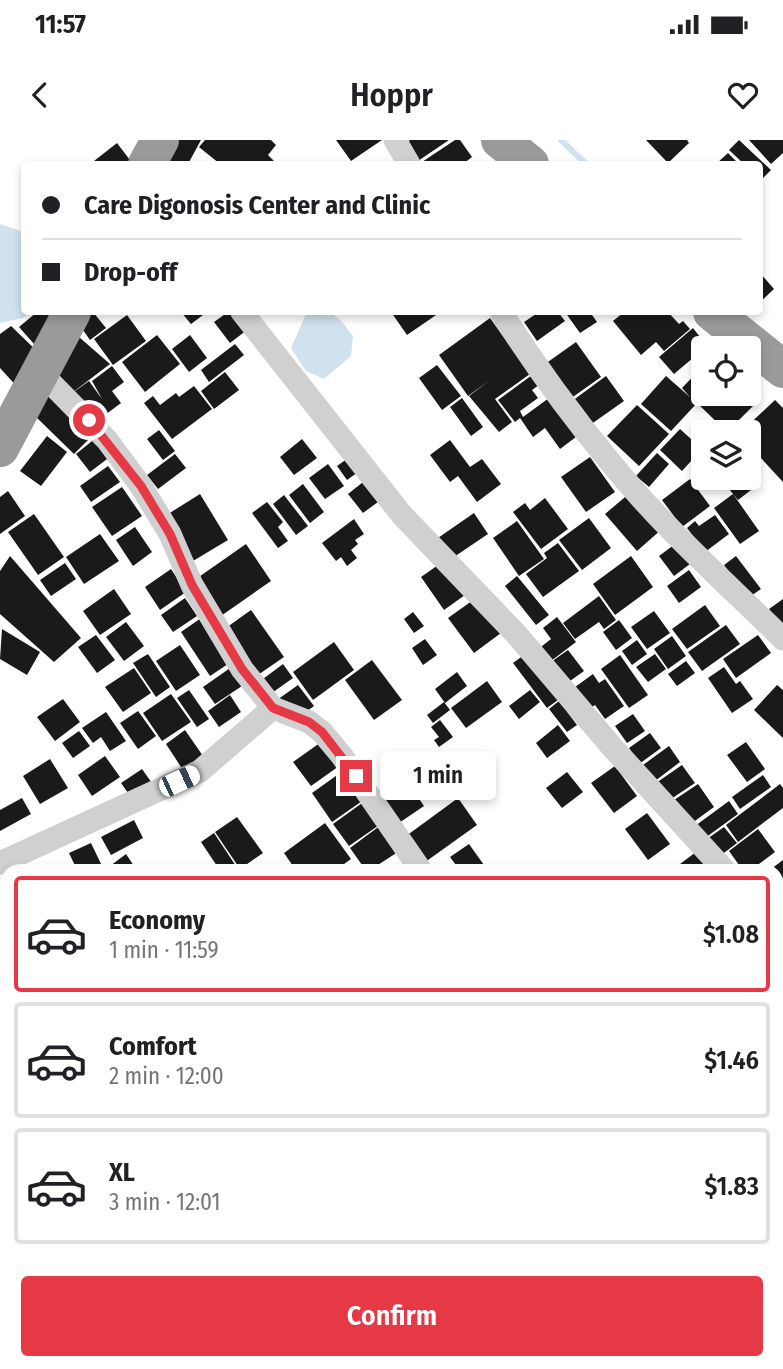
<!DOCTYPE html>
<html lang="en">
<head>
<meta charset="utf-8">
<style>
	body { margin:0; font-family:"Fira Sans Condensed",sans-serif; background:#f2f2f2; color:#202124; height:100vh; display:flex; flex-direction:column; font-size:26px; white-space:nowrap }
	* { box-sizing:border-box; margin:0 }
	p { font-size:23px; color:#757577 }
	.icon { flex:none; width:38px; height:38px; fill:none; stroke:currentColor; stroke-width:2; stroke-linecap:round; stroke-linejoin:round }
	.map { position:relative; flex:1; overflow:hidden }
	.drawer { position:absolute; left:0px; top:724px; width:784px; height:506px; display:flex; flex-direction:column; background:#fff; border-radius:21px 21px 0 0; box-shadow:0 4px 10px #0003 }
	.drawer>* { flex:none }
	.guide { position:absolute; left:21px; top:21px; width:742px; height:154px; border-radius:7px; box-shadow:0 4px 10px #0003; display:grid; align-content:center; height:154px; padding:0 21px; background:#fff }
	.tools { position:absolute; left:691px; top:196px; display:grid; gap:14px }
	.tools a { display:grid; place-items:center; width:70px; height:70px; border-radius:7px; background:#fff; box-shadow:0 4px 10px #0003; font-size:35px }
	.end { position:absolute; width:32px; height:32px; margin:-16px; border:9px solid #e63946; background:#fff; box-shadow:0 0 0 4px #fff }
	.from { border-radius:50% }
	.bubble { position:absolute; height:49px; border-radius:7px; background:#fff; box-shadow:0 4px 10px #0003; font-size:23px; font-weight:600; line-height:49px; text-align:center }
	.car { position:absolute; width:21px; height:42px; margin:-21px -10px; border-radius:9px; box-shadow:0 0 5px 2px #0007; background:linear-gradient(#fff 24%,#345 0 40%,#fff 0 76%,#345 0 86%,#fff 0) }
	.guide b { display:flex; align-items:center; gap:24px; height:66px; font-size:26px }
	.guide b+b { border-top:2px solid #e0e0e0 }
	.guide i { width:18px; height:18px; background:#202124 }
	ul { padding:12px 0 0; list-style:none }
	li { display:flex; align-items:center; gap:21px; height:116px; margin:0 14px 10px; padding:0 7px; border:4px solid #e0e0e0; border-radius:7px }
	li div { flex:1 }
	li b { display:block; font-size:26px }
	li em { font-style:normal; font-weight:600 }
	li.active { border-color:#e63946 }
	li>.icon { width:63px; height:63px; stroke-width:1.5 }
	.action { display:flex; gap:14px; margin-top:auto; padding:14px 21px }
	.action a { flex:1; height:80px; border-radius:7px; background:#e63946; color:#fff; font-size:28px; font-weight:600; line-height:80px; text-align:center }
	.status { display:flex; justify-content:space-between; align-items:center; height:49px; padding:0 35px; background:#fff; direction:ltr }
	.status svg { height:19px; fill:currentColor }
	header { display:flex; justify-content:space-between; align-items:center; height:91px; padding:0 21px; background:#fff; font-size:32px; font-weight:600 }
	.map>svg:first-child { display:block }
</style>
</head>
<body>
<div class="status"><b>11:57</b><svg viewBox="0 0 49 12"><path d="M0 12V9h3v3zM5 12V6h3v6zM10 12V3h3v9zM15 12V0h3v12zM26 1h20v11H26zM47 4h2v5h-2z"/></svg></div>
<header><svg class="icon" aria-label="back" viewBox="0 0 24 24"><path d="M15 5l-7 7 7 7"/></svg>Hoppr<svg class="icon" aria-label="heart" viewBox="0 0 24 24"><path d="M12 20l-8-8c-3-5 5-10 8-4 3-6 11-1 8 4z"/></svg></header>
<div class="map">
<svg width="783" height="1229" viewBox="0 0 783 1229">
	<rect width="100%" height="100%" fill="#fff"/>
	<path fill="#cfe2ee" d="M0,84l24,8v80h8l-9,6 -23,5z
		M307,172c28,-1 29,2 46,24l-2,20 -27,23 -18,-8 -15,-23z"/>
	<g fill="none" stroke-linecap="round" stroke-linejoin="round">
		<path stroke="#cfe2ee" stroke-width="6" d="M561,0l25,24"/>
	</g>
	<path fill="#1a1a1a" d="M171,0h30l-13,24h-16l-11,-6z
		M205,0h66l5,5 -8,10 7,7 -2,2h-53l-21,-17z
		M336,0h46l-31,21z
		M410,0h39l-31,21 -12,-18z
		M455,0h5l12,17 -9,7h-44z
		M646,0h41l2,3 -21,20z
		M739,0l32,30 -11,11v-17h-16l-15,-14z
		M749,0h34v13l-12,11z
		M117,3l16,21h-36l-3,-3z
		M728,13l11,11h-23z
		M760,133l14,16 -14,13z
		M37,172h19l-14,41 -23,-26z
		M93,172l13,16 -16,12 -12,-17z
		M181,172h26l-16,12z
		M228,172h6l13,18 -17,13 -16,-21z
		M391,172h46l2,1 -32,22z
		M539,172h19l7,9 -28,20 -13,-19z
		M565,172h25l7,10 -17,11z
		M624,172h44l11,12 4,-3 7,8 -26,22 -8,-9 -15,13 -28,-34z
		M127,175l19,26 -33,24 -19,-26z
		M490,178l40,56 -35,25 17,23 -13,10 -30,-36 21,-16 -22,16 -29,-41z
		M11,186l30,29 -21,35 -20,-22v-34z
		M693,188l14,18 -33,28 -15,-17z
		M157,195l23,29 -35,28 -23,-30z
		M190,195l17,23 -18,14 -17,-23z
		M79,197l31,27 -42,32 -12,-15z
		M576,202l25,35 -31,22 -25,-35z
		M235,204l9,11 -35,27 -8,-12z
		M437,225l24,31 -19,14 -23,-32z
		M704,225v29h45v-8l12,12 -34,34 -30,-29 -26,28 -30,-27 25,-28 24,21 -8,-9z
		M112,226l12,16 -12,9 9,12 -28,21 -22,-30 18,-13 13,18 -10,-18z
		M225,232l14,18 -25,19 -13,-18z
		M532,235l7,10 -7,5 6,8 -18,13 3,6 26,-19 27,39 -16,12 -15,-21 -12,9 -13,-19 -5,4 -17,-22z
		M606,236l18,25 -34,24 -18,-24z
		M50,246l45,47 -21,21 -39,-38z
		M194,246l18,23 -40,30 -28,-36 9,-7 7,9 16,-12 3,4z
		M462,258l21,29 -12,9 -21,-29z
		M775,260l8,8v74l-34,-37v-13h-8z
		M637,265l32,29 -30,32 -32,-30z
		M680,289l22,20 -20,22 -22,-21z
		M159,290l16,21 -12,9 -16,-21z
		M47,296l20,16 -26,34 -21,-15z
		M97,297l14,19 -21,16 -14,-18z
		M302,299l15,19 -23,17 -14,-18z
		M450,300l20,27 12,-8 19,25 -24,18 -19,-26 -8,6 -20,-27z
		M657,313l12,11 -20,23 -13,-11z
		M175,314l11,14 -28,21 -11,-14z
		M351,316l10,14 -14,10 -10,-14z
		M590,317l25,35 -29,20 -25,-35z
		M328,324l16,22 -19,13 -16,-21z
		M108,326l12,16 -29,20 -11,-16z
		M720,338h21l10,12 -13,10z
		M690,339l20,27 -28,21 -20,-27z
		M363,342l15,20 -15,11 -15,-19z
		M303,344l21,28 -14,11 -21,-28z
		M122,347l20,29 -30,20 -20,-29z
		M8,351l17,25 -25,18v-37z
		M631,352l31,37 -25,22 -32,-37z
		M200,354l28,46 -35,21 -28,-45z
		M733,354l26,37 -19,13 -26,-36z
		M284,355l24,31 -12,9 -23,-31z
		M545,358l23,31 -27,20 -28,-37 12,-9 5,7z
		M267,362l16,20 -5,5 10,14 -10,7 -26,-35z
		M474,373l14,21 -40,27 -13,-21z
		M34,374l30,43 -26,18 -30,-43z
		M715,375l14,19 -24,18 -18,-24 8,-7 4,5z
		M589,378l22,30 -29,22 -23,-30z
		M354,379l10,15 -9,6 3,4 -7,6 6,8 -10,8 -6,-9 -5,4 -14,-18z
		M517,381l27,38 -25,17 -26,-38z
		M135,387l17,25 -19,14 -17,-26z
		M100,394l19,27 -35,23 -18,-27z
		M558,403l21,28 -36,26 -17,-23 21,-16 -3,-5z
		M246,404l25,37 -53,37 -25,-37z
		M675,404l15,20 -16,12 -15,-20z
		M10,416l71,82 -27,24 -54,-48v-43z
		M631,416l22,31 -38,28 -22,-31z
		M736,416l25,33 -13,9 -24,-33z
		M65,423l11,16 -25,17 -11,-16z
		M441,423l24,32 -21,15 -23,-33z
		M171,429l15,23 -26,18 -15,-23z
		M689,430l12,17 -22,16 -12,-17z
		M517,436l32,39 -13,10 -31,-39z
		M114,449l17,25 -31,21 -17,-24z
		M599,456l17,24 -12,9 -5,-7 -24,17 -12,-16z
		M185,458l12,18 -24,16 -12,-17z
		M476,458l25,35 -27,20 -26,-35z
		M783,459v30l-14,-20z
		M705,465l15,21 -33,23 -15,-20z
		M251,470l33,47 -29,20 -32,-47z
		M654,471l16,22 -23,16 -16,-22z
		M413,472l11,14 -10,7 -10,-14z
		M204,476l30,44 -24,16 -29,-44z
		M557,477l19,25 -29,22 -10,-14 14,-11 -8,-11z
		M619,480l13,18 -16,12 -13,-18z
		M126,482l18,24 -20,15 -18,-24z
		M726,485l14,19 -38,27 -14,-19z
		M2,489l38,23 -13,23 -27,-16z
		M96,495l19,25 -18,13 -19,-26z
		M758,495l13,18 -35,25 -13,-19z
		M672,496l14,20 -18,13 -14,-20z
		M425,499l12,16 -14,10 -11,-17z
		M637,500l10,14 -15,11 -10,-14z
		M334,502l20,28 -41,30 -20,-28z
		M180,505l20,30 -24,16 -20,-30z
		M568,510l16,21 -21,15 -15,-22z
		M528,512l34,45 -15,11 -34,-45z
		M148,514l22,33 -14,10 -23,-34z
		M655,514l11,15 -18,13 -12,-15z
		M620,515l28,40 -19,13 -28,-39z
		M372,520l30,40 -28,20 -29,-40z
		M686,521l9,12 -18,13 -9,-12z
		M283,524l10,14 -24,17 -10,-13z
		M233,526l12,18 -30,20 -12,-17z
		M724,527l12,17 4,-3 13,18 -21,14 -24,-35z
		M134,528l17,25 -28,19 -18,-25z
		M457,532l10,14 -22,17 -10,-14z
		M593,534l6,9 6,-4 19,27 -19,13 -10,-14 -9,6 -15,-21z
		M487,541l15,21 -36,26 -15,-20z
		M298,545l16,21 -22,16 -15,-22z
		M777,545l6,5v48l-29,-28z
		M189,550l20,29 -12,8 -20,-29z
		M530,550l10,12 -21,17 -10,-13z
		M171,554l20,28 -29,19 -19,-28z
		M230,555l11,17 -22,15 -11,-16z
		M63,559l17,23 -25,19 -18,-24z
		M559,561l18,24 -10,7 -18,-23z
		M444,562l6,8 -17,13 -6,-8z
		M138,571l18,25 -18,13 -18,-26z
		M106,572l20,29 -16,10 -9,-14 -8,6 -11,-15z
		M633,574l12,17 -18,12 -12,-17z
		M440,580l13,17 -14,10 -5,-7 5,-3 -8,-10z
		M558,585l12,16 -23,17 -11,-15z
		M185,590l18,26 -20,14 -17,-26z
		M79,591l11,15 -17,12 -11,-15z
		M650,593l11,15 -22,16 -10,-16z
		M324,600l18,24 -31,22 -18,-24z
		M746,602l19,27 -18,13 -20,-27z
		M669,606l11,16 -25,19 -12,-16z
		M105,616l15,21 -28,19 -14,-21z
		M50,619l18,29 -28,16 -17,-28z
		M682,625l13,18 -27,18 -12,-18z
		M615,626l22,30 -23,17 -23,-30z
		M347,628l21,29 -36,25 -20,-29z
		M142,629l12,17 -21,14 -12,-17z
		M567,632l16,20 -21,16 -16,-20z
		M763,635l8,12 -31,22 -8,-12z
		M405,638l19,28 -28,19 -19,-27z
		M698,644l16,23 -26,19 -17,-24z
		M780,644l3,4v20l-45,34 -12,-17z
		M22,658l9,16 -31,17v-21z
		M369,658l16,23 -36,25 -16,-22z
		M458,658l19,27 -56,40 -19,-26z
		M729,661l9,13 -33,24 -10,-12z
		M647,673l23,31 -22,16 -23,-31z
		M237,677l26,36 -23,16 -25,-37z
		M134,680l9,18 -32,17 -10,-18z
		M385,682l19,26 -37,24 -17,-24z
		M325,683l26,36 -18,13h-36l-13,-19z
		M724,687l13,16 -17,13 -13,-17z
		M758,689l17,23 -27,20h-4l-15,-21z
		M214,693l24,36 -5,3h-12l-20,-30z
		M91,703l11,23 -12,6h-12l-9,-19z
		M469,704l20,28h-28l-11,-15z
		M700,709l16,23h-43l-1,-2z
		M126,714l12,18h-36z
		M783,720v48l-6,4v-40h-10z
		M7,849v25l-5,4 -2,-24z
		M783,937v43l-6,4v-43z
		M7,995v62l-7,-9v-47z
		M777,1039l6,8v34l-6,1z
		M777,1094l6,8v48l-6,-8z
		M0,1181l7,10v32h24l4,6h-35z
		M101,1223h55l4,6h-56z
		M442,1223h36l-8,6h-23z
		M542,1223h13l5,6h-26z
		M570,1223h46l-8,6h-33z
		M658,1223h26l4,6h-29l-3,-4z
		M756,1223h21l4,6h-21z"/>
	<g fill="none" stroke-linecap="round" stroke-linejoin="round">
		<path stroke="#d0d0d0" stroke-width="23" d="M395,0l14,24
			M242,172l160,203 115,120 95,112 114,125
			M501,172c33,52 70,103 110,151 51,63 114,119 172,176
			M41,233l66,67 34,46 29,48 22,51 50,84 31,39 36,14 13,10 20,24 80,116
			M0,723l200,-92 73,-63
			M777,789l6,7
			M0,892l7,12
			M777,1088h6
			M0,1134l7,-5
			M259,1223l8,6"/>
		<path stroke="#9a9a9a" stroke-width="38" d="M500,0l30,24
			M147,24l13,-24
			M712,172l71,57
			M0,308l72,-136"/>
	</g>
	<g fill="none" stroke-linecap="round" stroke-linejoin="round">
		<path stroke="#e63946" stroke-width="9" d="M89,280l52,66 29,48 22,51 50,84 31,39 36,14 13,10 34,44"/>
	</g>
</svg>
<div class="tools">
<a><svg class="icon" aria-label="locate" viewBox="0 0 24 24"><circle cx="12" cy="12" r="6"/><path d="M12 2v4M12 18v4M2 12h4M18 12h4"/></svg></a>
<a><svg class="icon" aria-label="layers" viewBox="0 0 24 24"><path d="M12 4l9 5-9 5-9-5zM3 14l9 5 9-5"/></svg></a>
</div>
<i class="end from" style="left:89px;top:280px"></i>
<i class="end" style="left:356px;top:636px"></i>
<div class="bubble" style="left:380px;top:611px;width:116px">1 min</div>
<i class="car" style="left:179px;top:641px;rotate:65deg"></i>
<div class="guide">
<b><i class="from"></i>Care Digonosis Center and Clinic</b>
<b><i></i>Drop-off</b>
</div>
<section class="drawer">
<ul>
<li class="active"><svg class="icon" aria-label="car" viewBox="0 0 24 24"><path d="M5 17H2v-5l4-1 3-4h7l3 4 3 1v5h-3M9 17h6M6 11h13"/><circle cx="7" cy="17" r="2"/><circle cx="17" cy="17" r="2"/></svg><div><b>Economy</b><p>1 min · 11:59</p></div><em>$1.08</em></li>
<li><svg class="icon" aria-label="car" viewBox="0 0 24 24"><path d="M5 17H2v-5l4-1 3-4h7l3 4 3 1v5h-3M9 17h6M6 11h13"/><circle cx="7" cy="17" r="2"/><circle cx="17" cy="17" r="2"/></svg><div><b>Comfort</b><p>2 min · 12:00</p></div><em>$1.46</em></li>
<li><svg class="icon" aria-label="car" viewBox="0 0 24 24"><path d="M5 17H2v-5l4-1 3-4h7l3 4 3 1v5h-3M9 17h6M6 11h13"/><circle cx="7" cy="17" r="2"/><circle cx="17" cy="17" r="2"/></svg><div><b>XL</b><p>3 min · 12:01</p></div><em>$1.83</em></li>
</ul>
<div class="action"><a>Confirm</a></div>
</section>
</div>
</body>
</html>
